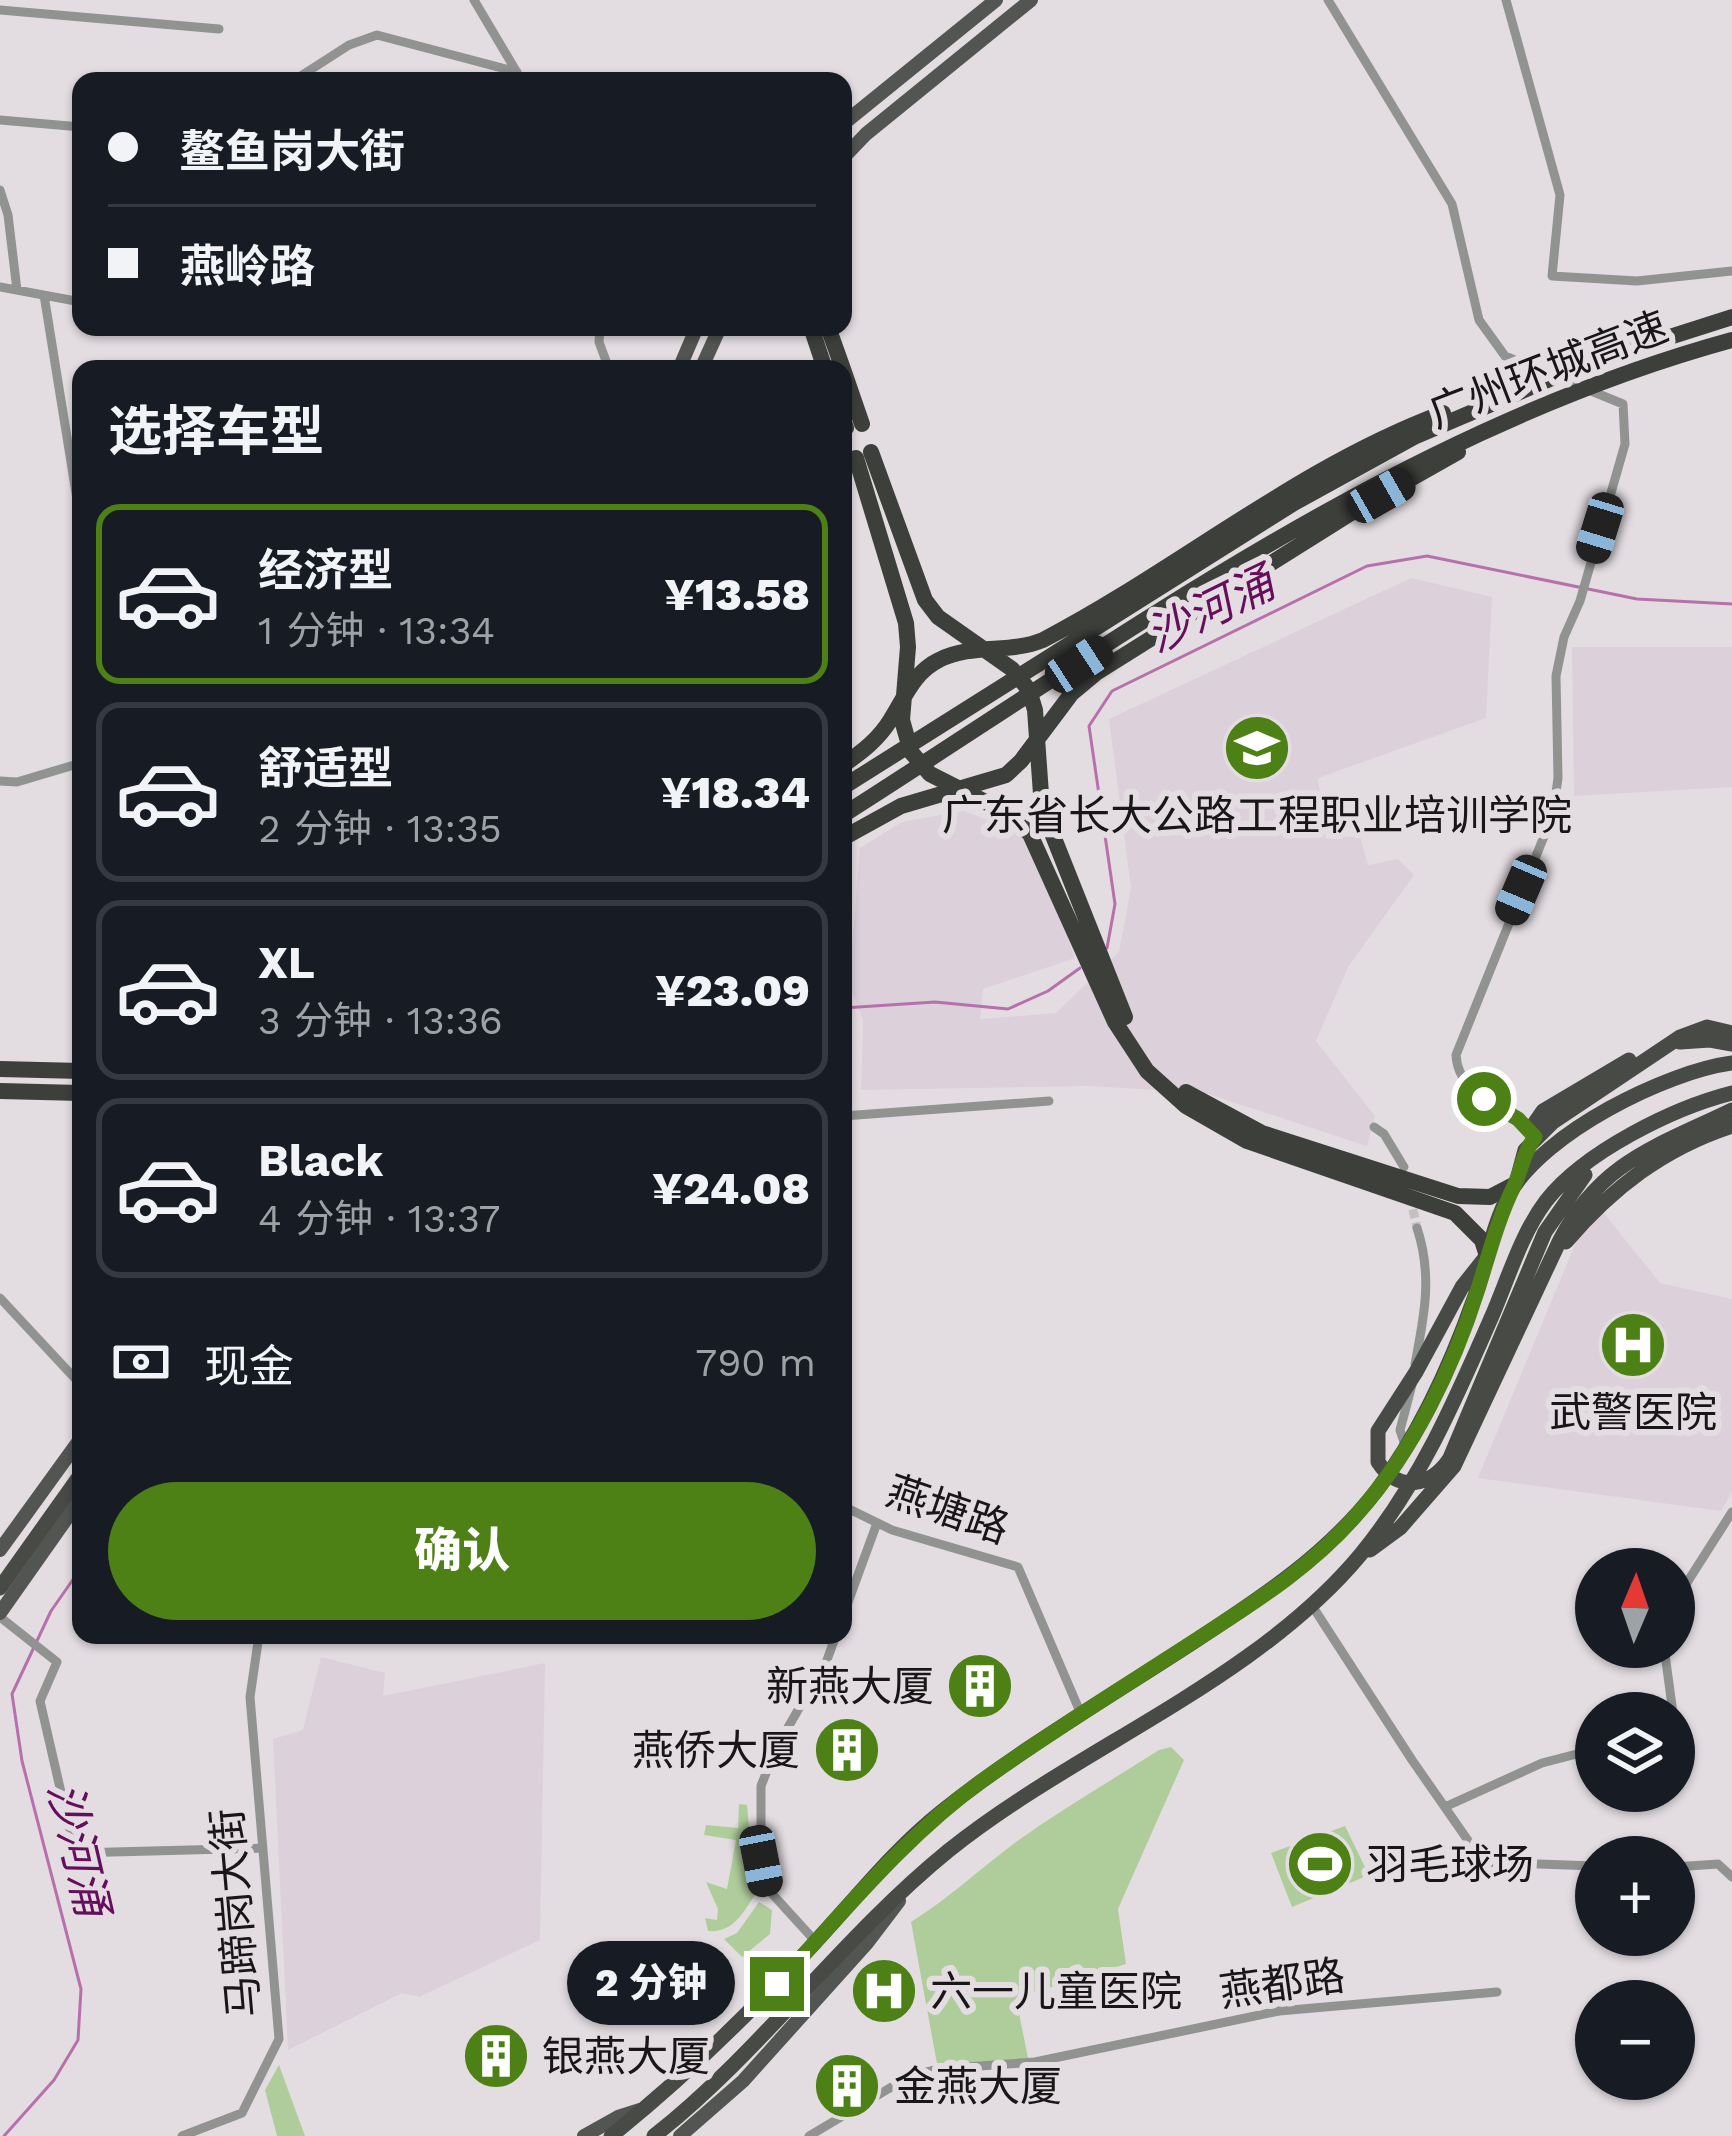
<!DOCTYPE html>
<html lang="zh">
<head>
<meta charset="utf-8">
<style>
	body { margin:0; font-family:"Work Sans","Noto Sans SC",sans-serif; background:#20242c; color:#f1f3f6; height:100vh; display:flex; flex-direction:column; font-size:45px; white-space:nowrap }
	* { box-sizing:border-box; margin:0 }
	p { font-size:39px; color:#9ea1a6 }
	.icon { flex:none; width:66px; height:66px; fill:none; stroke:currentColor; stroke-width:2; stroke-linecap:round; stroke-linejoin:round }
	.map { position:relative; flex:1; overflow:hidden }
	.panel { position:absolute; left:72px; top:360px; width:780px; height:1284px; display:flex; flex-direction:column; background:#171b24; border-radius:24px; box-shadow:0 3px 9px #0004 }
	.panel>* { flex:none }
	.banner { position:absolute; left:72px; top:72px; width:780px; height:264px; border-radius:24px; box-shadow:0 3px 9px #0004; display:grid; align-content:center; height:264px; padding:0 36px; background:#171b24 }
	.needle { width:78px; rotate:2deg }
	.controls { position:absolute; left:1575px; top:1548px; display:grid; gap:24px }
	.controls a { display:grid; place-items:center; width:120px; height:120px; border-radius:50%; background:#171b24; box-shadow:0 3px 9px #0004; font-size:60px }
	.end { position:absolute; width:54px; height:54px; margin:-27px; border:15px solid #4d8115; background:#fff; box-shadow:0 0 0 6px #fff }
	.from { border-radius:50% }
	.bubble { position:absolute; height:84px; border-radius:42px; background:#171b24; box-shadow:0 3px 9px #0004; font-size:39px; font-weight:800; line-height:84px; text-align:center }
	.car { position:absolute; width:36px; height:72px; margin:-36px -18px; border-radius:15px; box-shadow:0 0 9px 3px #0007; background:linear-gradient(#222 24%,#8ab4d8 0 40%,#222 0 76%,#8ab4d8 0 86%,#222 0) }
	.banner b { display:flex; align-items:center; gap:42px; height:114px; font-size:45px }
	.banner b+b { border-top:3px solid #363941 }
	.banner i { width:30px; height:30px; background:#f1f3f6 }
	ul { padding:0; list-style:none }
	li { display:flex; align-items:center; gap:36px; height:180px; margin:0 24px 18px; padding:0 12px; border:6px solid #363941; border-radius:24px }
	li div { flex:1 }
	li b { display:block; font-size:45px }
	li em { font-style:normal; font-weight:800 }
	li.current { border-color:#4d8115 }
	li>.icon { width:108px; height:108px; stroke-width:1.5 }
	h2 { padding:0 36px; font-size:54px; line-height:144px }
	.pay { display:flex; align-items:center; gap:30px; height:132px; padding:0 36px; font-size:45px }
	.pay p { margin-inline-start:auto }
	.action { display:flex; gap:24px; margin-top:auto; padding:24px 36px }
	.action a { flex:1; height:138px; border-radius:72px; background:#4d8115; color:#fff; font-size:48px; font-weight:800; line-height:138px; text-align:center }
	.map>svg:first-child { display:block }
</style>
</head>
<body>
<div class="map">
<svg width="1732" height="2136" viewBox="0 0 1732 2136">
	<rect width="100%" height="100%" fill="#e3dde2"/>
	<path fill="#dcd0da" d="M1411,578l81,19 -6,121 -168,60 8,61 34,-3 8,29 30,-6 16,16 -66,92 -32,74 59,75 -8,30 -162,-53 -116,-7 -228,4 2,-70 -14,-36 11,-136 42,-26 62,-11 58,22 34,71 19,54 -92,31 -3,30 76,-6 63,-61 12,-64 -22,-169z
		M1572,647h160v140l-158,9z
		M1602,1211l58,72 72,16v193l-11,19 -243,-33 98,-236z
		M321,1657l64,16 -2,23 162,-33 -5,277 -121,57 -17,-4 -114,57 -15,-311 30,-9z"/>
	<path fill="#afcd9a" d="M1171,1747l13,13 -66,149 8,55 -110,34 12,60 -90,11 -27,-147c38,-24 69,-53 105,-80 46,-33 96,-62 143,-92z
		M739,1804l8,1 8,90c-13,19 -22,38 -47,36l-3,-13 12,2 1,-11 -12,-27 21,7 9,-49 -32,-5 2,-10 32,3z
		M1345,1826l24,49 -77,32 -21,-54z
		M759,1902l13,8 -2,24 -28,23 -18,-18 13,-6z
		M279,2065l26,71h-28l-12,-46z"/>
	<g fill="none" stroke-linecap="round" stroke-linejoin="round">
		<path stroke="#b770ac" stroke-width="3" d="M1107,948l8,-44 -26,-178 23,-35 255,-125 60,-10 210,43 95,5
			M843,1008l92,-6 73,7 40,-18 32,-23
			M4,2136l50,-56 24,-40 3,-51 -59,-228 -10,-67 39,-83 30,-43"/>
		<path stroke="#c5bfc4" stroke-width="9" stroke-dasharray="9 4.5" stroke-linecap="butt" d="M1410,1196l7,32"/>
		<path stroke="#919391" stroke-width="9" d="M474,0l48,81
			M1328,0l124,204 27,116 26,36 118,48 2,40 -45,157 -16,36 -8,39 2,102 -5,36 -97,241c2,41 50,52 75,78
			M1506,0l54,195 -8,81 85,5 95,-10
			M0,10l219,19
			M293,81l56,-36 28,-10 140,37
			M0,120l81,7
			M0,190l8,25 9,75
			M0,287l81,15
			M44,295l37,229
			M600,327l-1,15 10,27
			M0,781l17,1 64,-19
			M843,1116l206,-15
			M1374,1127l10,7 20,33
			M0,1298l81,87
			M1415,1364c9,-47 18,-88 2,-136
			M1406,1448l-6,-18 13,-49
			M843,1506l49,24 126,37 63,147
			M1674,1603l58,-91
			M1311,1604l101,156 71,102 113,4
			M843,1616l34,-93
			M0,1617l57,45 -17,39 35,152 188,-5
			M1664,1647l9,66
			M1447,1806l95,-43 54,-14
			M1674,1867l44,-3 14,13
			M816,1942l-50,-55 -5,-26v-75l15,-38 51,-88 9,-25
			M182,2136l60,-23 37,-74 -29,-342 9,-62
			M809,2136l101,-60 28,-7 97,-7 244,-51 218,-19"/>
		<path stroke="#525551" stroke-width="14" d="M843,124l153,-124
			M843,158l23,-24 165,-134
			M679,369l18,-42
			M701,369l19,-42
			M0,1550l81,-112
			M0,1613l81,-115
			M584,2136l34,-19 22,-7
			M680,2136l63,-55 124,-138 32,-42"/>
		<path stroke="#484a46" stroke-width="15" d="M1680,1042l30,-2 22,4
			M1535,1137l-1,-13 9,-13 86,-51
			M1517,1180l8,-30 28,-28 127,-85 27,-10 25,6
			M1566,1242c46,-54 98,-94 166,-116
			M1485,1258l-23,29 -46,85 -38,59v31c20,31 53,25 72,-4l95,-226 40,-57
			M1370,1550l30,-22 54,-62 106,-226c41,-79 98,-94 172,-130
			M0,1588l81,-114
			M611,2136c71,-57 136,-120 198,-187 43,-46 82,-97 132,-137 78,-62 165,-113 248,-167 70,-46 136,-88 188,-155 44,-58 74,-126 98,-194 12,-34 17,-71 35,-103 34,-60 155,-121 222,-130
			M654,2136c106,-83 187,-198 294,-285 128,-103 307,-169 413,-297 59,-72 94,-153 131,-238 16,-37 29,-82 54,-115 38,-49 127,-93 186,-108"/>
		<path stroke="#3d3f3b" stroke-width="16" d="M811,327l14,42
			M828,327l15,42
			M843,369l19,55
			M843,419l3,9
			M871,452l54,148 13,17 74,52 17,21 6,20 7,98 83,209
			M856,458l50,165 2,24 -6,73 9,32 19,22 79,40 21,20 85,188 32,49 39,35 61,35 208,72 27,27 5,16
			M843,765c19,-13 36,-26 48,-46 14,-22 23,-47 48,-59 33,-17 71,-6 104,-20 136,-71 255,-173 400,-227
			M843,787l451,-284 120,-66 171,-73 147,-47
			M843,815c284,-181 560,-385 889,-475
			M843,838l58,-32 105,-31 15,-14 51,-68 24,-20 263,-165 99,-56
			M0,1069l81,2
			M0,1091l81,2
			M1186,1092l76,41 196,63 32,1 25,-13"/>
	</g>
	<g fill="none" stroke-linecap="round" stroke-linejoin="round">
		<path stroke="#4d8115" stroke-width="15" d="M777,1984c67,-72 126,-146 206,-204 69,-49 142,-94 213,-140 59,-38 117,-74 163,-128 55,-63 94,-144 119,-223 11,-35 20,-70 36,-103 8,-17 9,-33 21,-49l-17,-18 -34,-20"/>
	</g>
	<defs>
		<symbol id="university-disc" viewBox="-11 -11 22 22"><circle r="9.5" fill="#4d8115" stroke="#e3dde2"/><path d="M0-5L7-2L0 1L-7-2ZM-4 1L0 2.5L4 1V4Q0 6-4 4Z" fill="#fff"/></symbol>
		<symbol id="hospital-disc" viewBox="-11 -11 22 22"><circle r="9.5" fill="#4d8115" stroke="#e3dde2"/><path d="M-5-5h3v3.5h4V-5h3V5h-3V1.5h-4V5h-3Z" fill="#fff"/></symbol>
		<symbol id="building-disc" viewBox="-11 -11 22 22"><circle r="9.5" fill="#4d8115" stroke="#e3dde2"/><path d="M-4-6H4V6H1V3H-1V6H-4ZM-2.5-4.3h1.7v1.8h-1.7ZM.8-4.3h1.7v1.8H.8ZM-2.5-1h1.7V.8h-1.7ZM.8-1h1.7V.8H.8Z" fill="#fff"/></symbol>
		<symbol id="stadium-disc" viewBox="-11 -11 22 22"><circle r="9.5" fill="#4d8115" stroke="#e3dde2"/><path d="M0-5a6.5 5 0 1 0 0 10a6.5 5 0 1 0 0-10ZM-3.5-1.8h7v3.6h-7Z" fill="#fff"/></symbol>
	</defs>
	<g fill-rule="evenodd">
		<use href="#university-disc" x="1219" y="710" width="76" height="76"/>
		<use href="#hospital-disc" x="1595" y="1307" width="76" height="76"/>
		<use href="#building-disc" x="942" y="1648" width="76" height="76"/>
		<use href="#building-disc" x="809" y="1712" width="76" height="76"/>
		<use href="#stadium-disc" x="1282" y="1826" width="76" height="76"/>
		<use href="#hospital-disc" x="846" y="1953" width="76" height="76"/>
		<use href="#building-disc" x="458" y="2018" width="76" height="76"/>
		<use href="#building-disc" x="809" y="2048" width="76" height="76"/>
	</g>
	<g text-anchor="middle" stroke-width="12" stroke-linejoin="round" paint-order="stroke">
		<g font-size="42" fill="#181617" stroke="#e3dde2">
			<text transform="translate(1548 369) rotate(-21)" y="15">广州环城高速</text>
			<text transform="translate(948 1509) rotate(19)" y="15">燕塘路</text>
			<text transform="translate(235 1913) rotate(-95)" y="15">马蹄岗大街</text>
			<text transform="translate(1282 1983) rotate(-8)" y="15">燕都路</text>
		</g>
		<g font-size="42" fill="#181617" stroke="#e3dde2" text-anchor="start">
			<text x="1257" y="830" text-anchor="middle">广东省长大公路工程职业培训学院</text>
			<text x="1633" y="1427" text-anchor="middle">武警医院</text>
			<text x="934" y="1701" text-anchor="end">新燕大厦</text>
			<text x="800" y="1765" text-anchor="end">燕侨大厦</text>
			<text x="1366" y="1879">羽毛球场</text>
			<text x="930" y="2006">六一儿童医院</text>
			<text x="542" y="2071">银燕大厦</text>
			<text x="894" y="2101">金燕大厦</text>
		</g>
		<g font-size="45" font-style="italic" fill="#660d5d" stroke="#e3dde2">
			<text transform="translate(1210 609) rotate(-26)" y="16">沙河涌</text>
			<text transform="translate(79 1849) rotate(77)" y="16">沙河涌</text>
		</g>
	</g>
</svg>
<div class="controls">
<a><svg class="needle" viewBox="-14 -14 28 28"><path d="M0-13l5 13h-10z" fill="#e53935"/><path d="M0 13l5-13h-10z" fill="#9ea1a6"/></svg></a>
<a><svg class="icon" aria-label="layers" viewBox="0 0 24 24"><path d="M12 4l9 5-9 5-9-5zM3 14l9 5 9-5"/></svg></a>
<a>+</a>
<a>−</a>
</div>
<i class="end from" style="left:1484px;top:1099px"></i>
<i class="end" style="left:777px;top:1984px"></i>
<div class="bubble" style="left:567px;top:1941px;width:168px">2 分钟</div>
<i class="car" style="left:1381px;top:495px;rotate:60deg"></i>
<i class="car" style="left:1600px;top:528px;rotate:197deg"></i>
<i class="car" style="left:1079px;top:664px;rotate:57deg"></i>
<i class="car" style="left:1521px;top:890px;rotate:203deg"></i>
<i class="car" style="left:761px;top:1861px;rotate:169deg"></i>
<div class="banner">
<b><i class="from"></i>鳌鱼岗大街</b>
<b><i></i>燕岭路</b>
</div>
<section class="panel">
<h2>选择车型</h2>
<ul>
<li class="current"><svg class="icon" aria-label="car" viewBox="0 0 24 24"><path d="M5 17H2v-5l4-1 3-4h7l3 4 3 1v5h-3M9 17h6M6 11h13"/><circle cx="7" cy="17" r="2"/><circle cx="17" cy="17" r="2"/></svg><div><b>经济型</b><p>1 分钟 · 13:34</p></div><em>¥13.58</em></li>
<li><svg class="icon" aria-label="car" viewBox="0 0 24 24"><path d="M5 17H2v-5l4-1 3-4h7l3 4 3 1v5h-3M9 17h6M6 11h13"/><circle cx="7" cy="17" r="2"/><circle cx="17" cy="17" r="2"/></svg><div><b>舒适型</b><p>2 分钟 · 13:35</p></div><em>¥18.34</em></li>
<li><svg class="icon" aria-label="car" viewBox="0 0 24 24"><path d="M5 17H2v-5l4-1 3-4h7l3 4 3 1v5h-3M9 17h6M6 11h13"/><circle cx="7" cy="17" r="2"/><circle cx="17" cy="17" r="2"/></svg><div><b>XL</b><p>3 分钟 · 13:36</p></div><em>¥23.09</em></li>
<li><svg class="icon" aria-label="car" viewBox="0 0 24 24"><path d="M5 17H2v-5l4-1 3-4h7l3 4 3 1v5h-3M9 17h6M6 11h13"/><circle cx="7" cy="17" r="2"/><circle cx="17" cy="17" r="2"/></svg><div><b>Black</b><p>4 分钟 · 13:37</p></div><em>¥24.08</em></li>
</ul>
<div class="pay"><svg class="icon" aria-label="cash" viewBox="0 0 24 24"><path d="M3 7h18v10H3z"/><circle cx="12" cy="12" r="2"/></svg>现金<p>790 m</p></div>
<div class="action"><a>确认</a></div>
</section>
</div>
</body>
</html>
